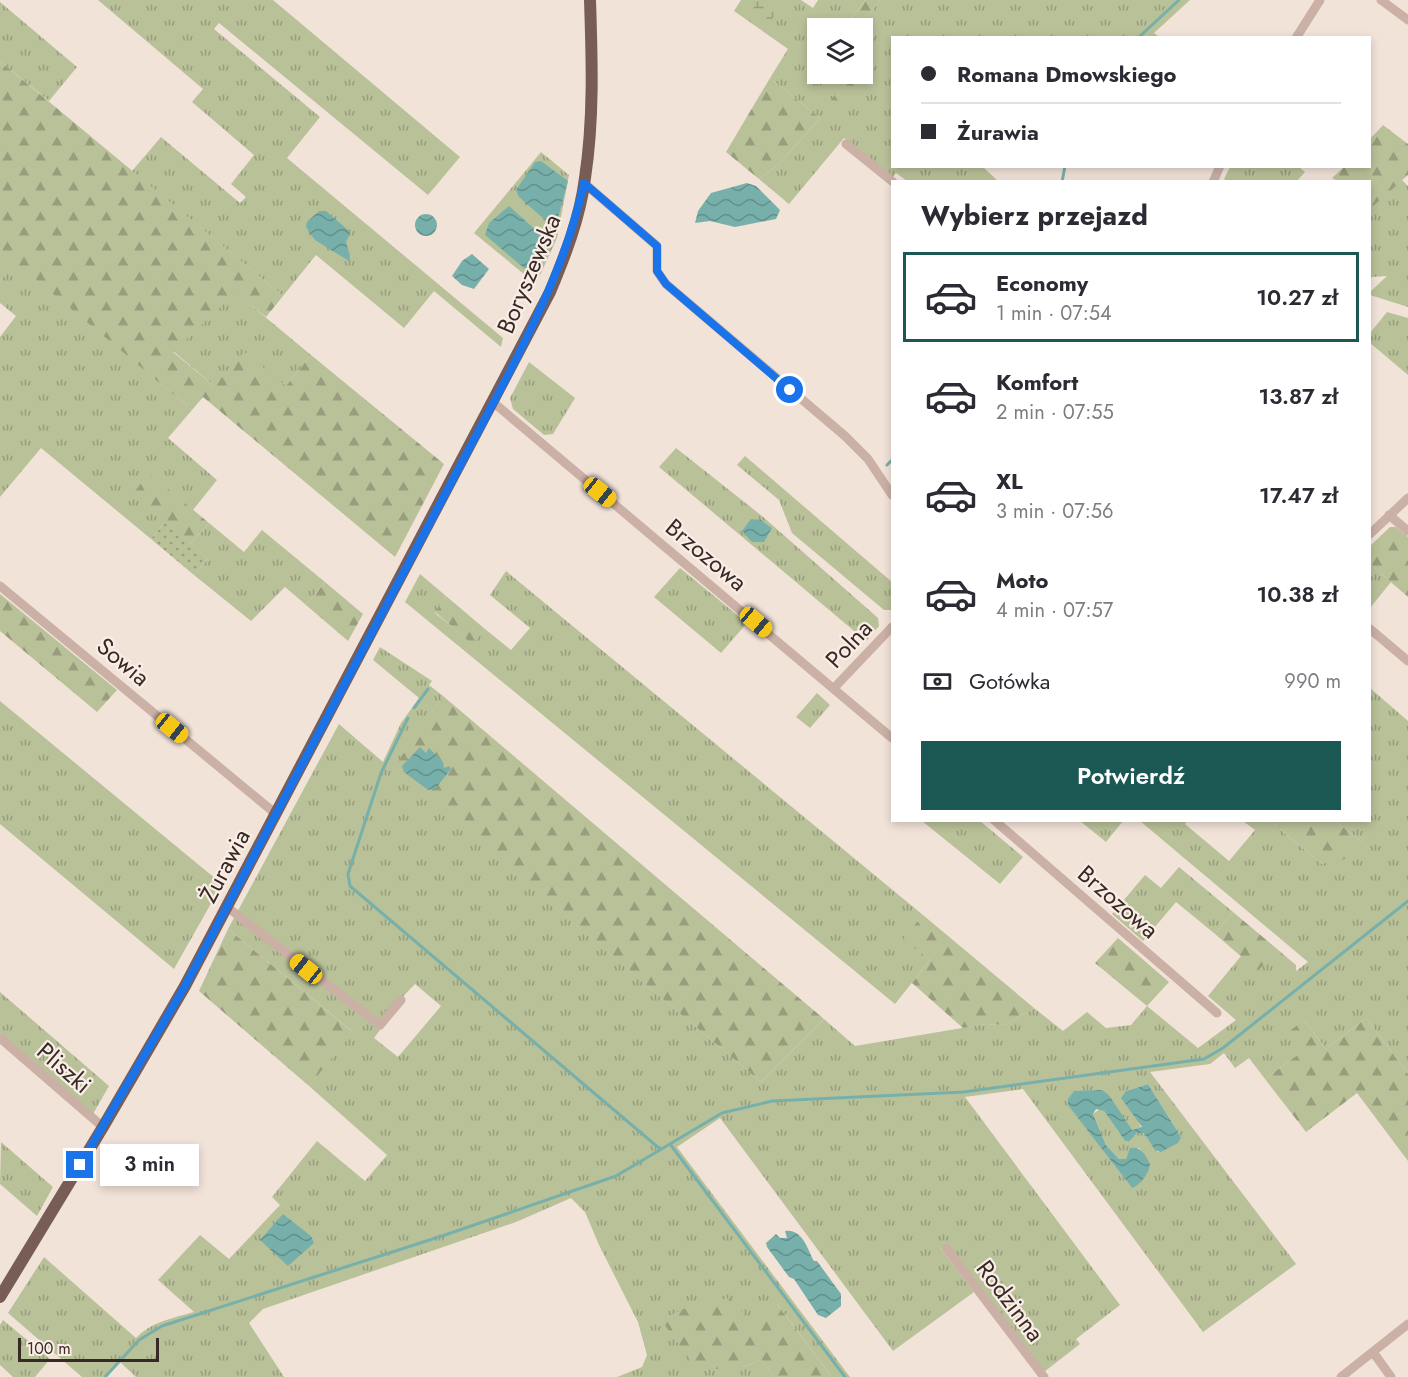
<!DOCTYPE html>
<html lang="pl">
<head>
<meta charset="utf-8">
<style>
	body { margin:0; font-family:Jost,sans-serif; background:#f7f7f7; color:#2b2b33; height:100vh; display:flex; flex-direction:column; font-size:22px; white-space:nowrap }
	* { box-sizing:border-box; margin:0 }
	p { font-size:20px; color:#7c7c81 }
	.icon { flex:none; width:33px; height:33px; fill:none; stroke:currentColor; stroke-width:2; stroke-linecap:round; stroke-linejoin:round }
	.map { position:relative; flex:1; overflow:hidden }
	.details { position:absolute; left:891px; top:180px; width:480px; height:642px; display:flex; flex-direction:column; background:#fff; border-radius:0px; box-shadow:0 3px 9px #0003 }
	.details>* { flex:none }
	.guide { position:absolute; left:891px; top:36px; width:480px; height:132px; border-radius:0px; box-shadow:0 3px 9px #0003; display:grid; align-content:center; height:132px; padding:0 30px; background:#fff }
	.tools { position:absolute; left:807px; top:18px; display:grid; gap:12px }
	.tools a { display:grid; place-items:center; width:66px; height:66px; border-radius:0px; background:#fff; box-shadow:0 3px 9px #0003; font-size:30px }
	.scale { position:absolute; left:18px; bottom:15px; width:141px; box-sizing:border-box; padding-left:6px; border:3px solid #362926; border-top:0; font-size:16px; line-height:21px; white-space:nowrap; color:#362926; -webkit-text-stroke:4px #faede5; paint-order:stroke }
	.end { position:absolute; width:27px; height:27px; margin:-14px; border:8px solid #1a73e8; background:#fff; box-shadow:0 0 0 3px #fff }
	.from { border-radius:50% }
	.bubble { position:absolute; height:42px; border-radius:0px; background:#fff; box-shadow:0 3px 9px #0003; font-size:20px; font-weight:600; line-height:42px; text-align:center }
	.car { position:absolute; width:18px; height:36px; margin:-18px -9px; border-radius:8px; box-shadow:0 0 4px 2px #0007; background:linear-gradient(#f5c518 24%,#345 0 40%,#f5c518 0 76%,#345 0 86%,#f5c518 0) }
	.guide b { display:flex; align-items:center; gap:21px; height:57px; font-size:22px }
	.guide b+b { border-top:2px solid #e1e1e2 }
	.guide i { width:15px; height:15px; background:#2b2b33 }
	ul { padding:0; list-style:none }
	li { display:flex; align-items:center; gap:18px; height:90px; margin:0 12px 9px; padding:0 18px; border:3px solid transparent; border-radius:0px }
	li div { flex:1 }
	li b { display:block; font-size:22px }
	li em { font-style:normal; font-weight:600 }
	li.current { border-color:#1b5853 }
	li>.icon { width:54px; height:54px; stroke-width:1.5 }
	h2 { padding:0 30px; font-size:27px; line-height:72px }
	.pay { display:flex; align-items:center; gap:15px; height:66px; padding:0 30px; font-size:22px }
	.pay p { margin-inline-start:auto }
	.action { display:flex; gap:12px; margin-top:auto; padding:12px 30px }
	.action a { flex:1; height:69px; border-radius:0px; background:#1b5853; color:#fff; font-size:24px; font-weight:600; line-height:69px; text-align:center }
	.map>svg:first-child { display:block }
</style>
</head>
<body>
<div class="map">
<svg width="1408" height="1377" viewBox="0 0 1408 1377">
	<defs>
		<pattern id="grass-tufts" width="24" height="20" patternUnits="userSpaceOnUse" patternTransform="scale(1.5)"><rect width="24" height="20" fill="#b9c199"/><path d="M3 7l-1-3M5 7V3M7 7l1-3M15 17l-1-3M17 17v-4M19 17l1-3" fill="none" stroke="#979d7d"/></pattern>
		<pattern id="forest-firs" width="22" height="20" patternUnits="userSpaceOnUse" patternTransform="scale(1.5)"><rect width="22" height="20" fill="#b9c199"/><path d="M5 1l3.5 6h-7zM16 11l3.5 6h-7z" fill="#979d7d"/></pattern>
		<pattern id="wetland-marsh" width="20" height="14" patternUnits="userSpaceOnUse" patternTransform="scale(1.5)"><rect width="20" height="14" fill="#b9c199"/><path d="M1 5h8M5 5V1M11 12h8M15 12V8" fill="none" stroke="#979d7d"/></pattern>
		<pattern id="garden-dots" width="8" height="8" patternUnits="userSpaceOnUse" patternTransform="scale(1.5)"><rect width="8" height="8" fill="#b9c199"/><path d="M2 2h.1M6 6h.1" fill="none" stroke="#979d7d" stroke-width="1.8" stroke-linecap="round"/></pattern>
		<pattern id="water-waves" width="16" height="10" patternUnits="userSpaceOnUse" patternTransform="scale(1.5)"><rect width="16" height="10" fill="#77b0aa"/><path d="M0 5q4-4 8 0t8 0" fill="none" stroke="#628f8a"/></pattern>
	</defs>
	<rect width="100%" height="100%" fill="#f2e3d9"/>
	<path fill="url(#grass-tufts)" fill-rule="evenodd" d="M98,0h175l187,157 -32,38 -209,-172 -5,6 106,88 -33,41 216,180 -2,9 -67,-56 -30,37 -88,-73 -33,41 -151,-125 29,-34 79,66 6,-6 -15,-13 23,-29 -62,-53 11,-13z
		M741,0h60l12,8 5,-8h48l-23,28h-25v46h35l-1,6 -19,18 29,-4 -3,-20h3v-46h-3l21,-28h310l-36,33 5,4 -267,1v128l91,1 15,14h-91l-11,-8 -3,4 -49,-39 -55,66 -30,-25 20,-15 41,-46 -50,-40 18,-29 -54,-38z
		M0,2l77,65 -28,34 -49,-40z
		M541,152l28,23 -12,63 -21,46 -62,-51z
		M1230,167h69l6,5 -8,9h-70l-3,-2z
		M1402,180l6,6v121l-38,-12v-3l17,-16 -17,1v-70z
		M15,261l177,149 -24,28 49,42 -24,30 -44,-36 -16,21 32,27 -14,17 -110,-91 -41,49v-160l16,-21 -16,-13v-22z
		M235,292l76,63 -25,31h-72l-41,-35z
		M1387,312l21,6v57l-38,-32v-10z
		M529,362l46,36 -22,36 -9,1 -31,-26 -3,-11z
		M676,448l86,68 116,102 1,8 -13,15 -207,-174z
		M745,456l147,126v28h-8l-92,-77 -13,-33 -42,-35z
		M209,523l35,29 18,-22 63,52 -19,23 -21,-18 -34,34 -57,-46 14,-16 -18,-15z
		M1370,564l21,18 -21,26z
		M680,568l67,55 -26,30 -67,-56z
		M506,571l417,344 -19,24 26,21 -35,44 -490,-402 15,-28 26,22 -11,17 37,30 13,-14 26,21 19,-22 -40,-33z
		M380,647l52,34 -3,4 14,11 -50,74 368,312 63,-63 31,27 131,-22 19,1 29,-17 29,23 24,-19 19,16 25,-3 16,-19 51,42 38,-28 -28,-24 33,-40 17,14 19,-21 19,16v6l12,-9 -168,-141h47l-2,3 44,37 26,-31 -12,-9h27l52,43 39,-23 -26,-20 35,-1v-132l38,33v353l-42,-56 -40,31 -22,-29 -4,33 -35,26 -16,-21 -14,10 -11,-15 -14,11 -60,8 146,192 -93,68 -180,-243 -58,8 155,208 -44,34 4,5 -36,28 -97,-127 -6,4 33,43 -81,59 -173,-233 -43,29 173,230h-18l-55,-73 -26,20 -8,43 18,-7 13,17h-157l25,-10 5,-12 -9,-33 -39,-77 -14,-33 -14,-14 -55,24 -253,87 -14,14 35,54h-148l-16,-15 -13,15h-25l-74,-64 36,-56 92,81c15,-16 37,-20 58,-26l-36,-32 42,-45 29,24 51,-54 -8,-8 45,-56 48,40 22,-26 -78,-69 43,-55 -124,-102 111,-205 44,38 18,-39 18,-25 -46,-38zM415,984l26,22 -43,51 -24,-19 6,-8 -5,-4zM1148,1084l33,53 -23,15 -14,-19h-7l-7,8h-5l-21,-30 -4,-2 -7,5 13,31 13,14h7l3,-7 10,-4 5,6 -12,34 -63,-83 40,-10 21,35 11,-2 -15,-37z
		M817,693l13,12 -20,23 -14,-11z
		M0,701l222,183 -48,85 -174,-145z
		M922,821h58l43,36 -23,27z
		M1080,821h43l-17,21z
		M1179,867l54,45 -18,22 -39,-32 -33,39 -31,-27 33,-39 16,13z
		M0,992l109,94 -16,28 -93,-81z
		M1,1142l52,45 -16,29 -37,-32z
		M3,1320l47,39 -15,18h-22l-13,-12v-40z"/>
	<path fill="url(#forest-firs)" d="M866,0h14l-21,28h-16z
		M0,61l283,235 -17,21 -31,-24 -62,59 41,34 30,-34 42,34 25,-31 133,109 -49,93 -192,-160 -11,13 -177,-148 -15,19z
		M852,74h7l4,20c-9,10 -13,13 -27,10l-4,-6 20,-18z
		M770,78l50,40 -41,46 -20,15 -33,-27z
		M1383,125l25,19v31l-37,33 -1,-26 -33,-1 -5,-3 12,-11 26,-1v-27z
		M149,473l60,50 -19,21 -58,-49z
		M1390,527h6l12,10v60l-38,-33v-18z
		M325,582l38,32 -15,27 -42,-36z
		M0,594l117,96 -20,22 -97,-81z
		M446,596l39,33 -13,15 -37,-32z
		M443,696l381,323 -63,63 -369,-312z
		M1270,821h65l26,20 -16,18 -23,5z
		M1233,912l44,37 -19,22 -43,-37z
		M923,915l111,93 -29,17 -19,-1 -23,4 -51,-45 18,-23 -27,-21z
		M228,929l125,103 -44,54 -110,-95z
		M1118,938l51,44 -22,24 -52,-43z
		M1366,1018l42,56v87l-51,-68 -51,39 -41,-53 35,-26 -14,-19 18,-14 22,29z
		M730,1298l21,25 25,-20 56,74h-58l-13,-17 -18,7 -45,3 -37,-50 31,-15z"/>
	<path fill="url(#wetland-marsh)" d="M758,0h26c-4,10 -11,23 -23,22l-9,-12z"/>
	<path fill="url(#garden-dots)" d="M165,522l43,37 -14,16 -43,-36z"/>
	<path fill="url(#water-waves)" d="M541,161l27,20 -12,45 -3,1 -34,-30 -3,-7 19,-28z
		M747,183l9,3 24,24 -4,9 -41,8 -25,-6 -15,2 3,-12 13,-18z
		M509,206l39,35 1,6 -19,21h-6l-39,-33 4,-12z
		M319,211h7l22,19 2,4 -4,8 4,14 -1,5 -34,-21 -9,-13 1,-5z
		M415 225a11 11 0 1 1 22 0a11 11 0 1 1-22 0Z
		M472,254l17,15 -15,20 -12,-4 -10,-9 10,-15z
		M751,519l10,1 11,8 -8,14h-12l-10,-11z
		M420,747l6,6 3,-5 14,14 1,6 5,-2 2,3 -15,19 -8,2 -24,-18 -2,-6z
		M1148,1084l33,53 -3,6 -17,9 -6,-2 -11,-17h-7l-7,8h-5l-21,-30 -8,-2 -3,5 13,31 13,14h7l4,-11c12,-2 15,7 20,16 -1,9 -9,21 -18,24l-64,-83v-6l6,-8 28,-1 7,5 23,35 10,-3 -21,-29 5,-7z
		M283,1214l28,22 3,7 -26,23 -28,-26z
		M785,1231c18,-3 23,20 29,30h3l24,33v12l-15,12 -8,-3 -24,-36 -5,-2 -22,-30 -1,-4 10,-9 4,4h7z"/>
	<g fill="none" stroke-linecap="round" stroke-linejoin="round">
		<path stroke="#77b0aa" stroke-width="3" d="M1138,38l41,-38
			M1062,182l3,-16
			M887,465l5,-5
			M414,708l14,-19
			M408,718l-27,55 -33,101 2,12 310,263
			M670,1144l175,233
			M105,1377l34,-37 23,-14 280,-90 174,-60 106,-63 50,-12 192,-9 240,-33 19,-11 185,-147"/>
		<path stroke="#cab0a5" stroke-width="9" d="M1381,0l27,20
			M1296,38l24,-38
			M846,144l47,38
			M1213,182l7,-16
			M584,183l73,63v25l9,13 179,152 23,23 24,36
			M494,403l398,335
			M1389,515l19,16
			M1370,534l38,-36
			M0,586l276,228
			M1370,629l38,32
			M834,688l58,-61
			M994,820l223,193
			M227,907l153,118 21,-25
			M0,1038l103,89
			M946,1248l98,129
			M1373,1352l18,25
			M1341,1377l67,-53"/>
		<path stroke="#785d57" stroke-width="12" d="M0,1297l103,-170 82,-141 365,-694c15,-36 30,-74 35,-114 9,-59 7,-118 5,-178"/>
	</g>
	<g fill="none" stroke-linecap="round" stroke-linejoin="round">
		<path stroke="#1a73e8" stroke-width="8" d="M80,1165l105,-179 323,-611c32,-63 61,-123 76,-192l73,63v25l9,13 124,106"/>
	</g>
	<g text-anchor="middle" stroke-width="4.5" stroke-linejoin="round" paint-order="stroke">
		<g font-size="24" fill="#362926" stroke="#faede5">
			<text transform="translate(529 274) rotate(-67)" y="8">Boryszewska</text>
			<text transform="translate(706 555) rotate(40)" y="8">Brzozowa</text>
			<text transform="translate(849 644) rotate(-47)" y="8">Polna</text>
			<text transform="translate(123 662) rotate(40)" y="8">Sowia</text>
			<text transform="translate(225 866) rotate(-62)" y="8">Żurawia</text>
			<text transform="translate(1118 902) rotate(41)" y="8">Brzozowa</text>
			<text transform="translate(64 1068) rotate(41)" y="8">Pliszki</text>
			<text transform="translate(1010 1301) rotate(53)" y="8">Rodzinna</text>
		</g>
	</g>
</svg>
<div class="tools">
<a><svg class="icon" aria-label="layers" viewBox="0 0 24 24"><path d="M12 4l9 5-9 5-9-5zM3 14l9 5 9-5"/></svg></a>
</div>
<div class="scale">100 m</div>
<i class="end from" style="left:790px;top:390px"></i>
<i class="end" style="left:80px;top:1165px"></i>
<div class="bubble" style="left:100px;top:1144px;width:99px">3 min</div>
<i class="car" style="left:600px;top:492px;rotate:129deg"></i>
<i class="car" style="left:756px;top:622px;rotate:130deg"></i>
<i class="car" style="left:172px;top:728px;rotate:129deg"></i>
<i class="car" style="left:306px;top:969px;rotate:309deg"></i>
<div class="guide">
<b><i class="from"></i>Romana Dmowskiego</b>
<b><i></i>Żurawia</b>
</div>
<section class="details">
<h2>Wybierz przejazd</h2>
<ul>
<li class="current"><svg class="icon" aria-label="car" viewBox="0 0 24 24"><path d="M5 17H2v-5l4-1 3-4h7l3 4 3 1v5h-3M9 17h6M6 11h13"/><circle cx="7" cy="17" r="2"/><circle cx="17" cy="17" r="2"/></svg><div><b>Economy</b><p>1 min · 07:54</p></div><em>10.27 zł</em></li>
<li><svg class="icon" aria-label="car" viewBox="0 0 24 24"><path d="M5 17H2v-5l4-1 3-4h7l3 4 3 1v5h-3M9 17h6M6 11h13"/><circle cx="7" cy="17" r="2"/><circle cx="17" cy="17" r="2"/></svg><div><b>Komfort</b><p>2 min · 07:55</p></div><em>13.87 zł</em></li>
<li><svg class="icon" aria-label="car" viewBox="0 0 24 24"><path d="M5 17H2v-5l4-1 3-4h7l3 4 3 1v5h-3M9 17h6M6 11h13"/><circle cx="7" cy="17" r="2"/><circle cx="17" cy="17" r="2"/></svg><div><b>XL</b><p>3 min · 07:56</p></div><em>17.47 zł</em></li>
<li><svg class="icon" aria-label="car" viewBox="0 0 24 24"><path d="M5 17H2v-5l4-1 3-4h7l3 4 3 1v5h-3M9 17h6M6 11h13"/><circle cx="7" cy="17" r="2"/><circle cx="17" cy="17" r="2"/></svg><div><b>Moto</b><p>4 min · 07:57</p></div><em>10.38 zł</em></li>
</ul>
<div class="pay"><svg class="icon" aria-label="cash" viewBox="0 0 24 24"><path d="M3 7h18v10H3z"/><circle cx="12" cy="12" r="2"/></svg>Gotówka<p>990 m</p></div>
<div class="action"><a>Potwierdź</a></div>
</section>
</div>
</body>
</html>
